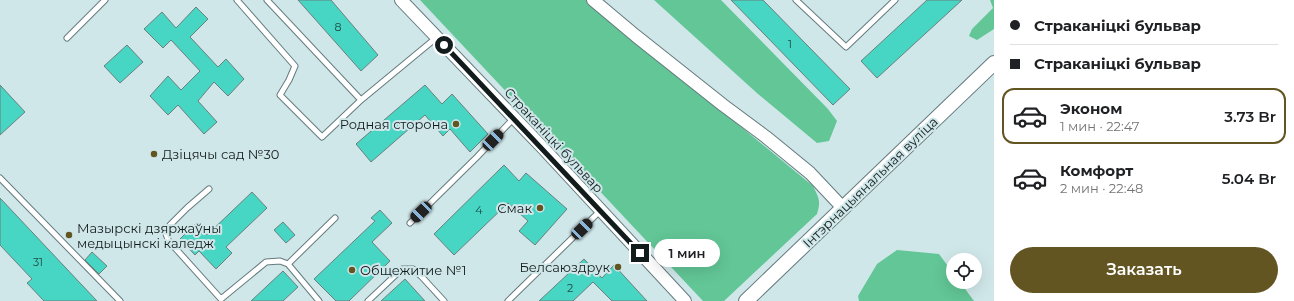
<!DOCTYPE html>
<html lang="ru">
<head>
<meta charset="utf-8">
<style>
	body { margin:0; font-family:Montserrat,sans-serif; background:#f6f6f6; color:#202124; height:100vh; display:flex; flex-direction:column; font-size:15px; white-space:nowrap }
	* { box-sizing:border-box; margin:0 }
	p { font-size:13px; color:#757577 }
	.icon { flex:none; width:22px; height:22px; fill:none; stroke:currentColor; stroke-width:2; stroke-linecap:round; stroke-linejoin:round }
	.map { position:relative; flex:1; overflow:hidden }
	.side { display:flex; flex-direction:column; background:#fff; width:300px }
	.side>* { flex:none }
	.guide { display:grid; align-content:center; height:88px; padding:0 16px; background:#fff }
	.buttons { position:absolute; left:946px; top:253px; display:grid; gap:8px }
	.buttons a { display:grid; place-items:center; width:36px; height:36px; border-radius:50%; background:#fff; box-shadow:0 4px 16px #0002; font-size:20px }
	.end { position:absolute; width:18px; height:18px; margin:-9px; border:5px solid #131c1d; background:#fff; box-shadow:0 0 0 2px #fff }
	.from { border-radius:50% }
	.bubble { position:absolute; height:28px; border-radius:14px; background:#fff; box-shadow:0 4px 16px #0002; font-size:13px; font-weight:600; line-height:28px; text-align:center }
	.car { position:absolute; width:12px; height:24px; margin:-12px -6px; border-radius:5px; box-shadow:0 0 3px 1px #0007; background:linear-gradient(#222 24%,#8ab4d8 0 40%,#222 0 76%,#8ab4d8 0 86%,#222 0) }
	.guide b { display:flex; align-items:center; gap:14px; height:38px; font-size:15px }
	.guide b+b { border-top:1px solid #e0e0e0 }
	.guide i { width:10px; height:10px; background:#202124 }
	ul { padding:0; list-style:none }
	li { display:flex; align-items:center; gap:12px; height:56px; margin:0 8px 6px; padding:0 8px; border:2px solid transparent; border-radius:12px }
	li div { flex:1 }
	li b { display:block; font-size:15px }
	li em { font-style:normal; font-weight:600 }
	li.current { border-color:#635522 }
	li>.icon { width:36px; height:36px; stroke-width:1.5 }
	.button { display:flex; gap:8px; margin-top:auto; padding:8px 16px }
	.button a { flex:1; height:46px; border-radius:24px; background:#635522; color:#fff; font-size:16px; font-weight:600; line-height:46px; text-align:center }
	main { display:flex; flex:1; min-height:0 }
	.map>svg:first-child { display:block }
</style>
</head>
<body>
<main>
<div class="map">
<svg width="994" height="301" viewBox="0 0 994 301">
	<rect width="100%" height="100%" fill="#d0e7ea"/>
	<path fill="#62c696" d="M420,0h167l226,186c6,12 8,15 4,28l-93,87h-21z
		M654,0h67l107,109 9,12 -8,20 -12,2 -59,-49z
		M990,0h4v29l-17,11 -8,-4 3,-7 21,-21z
		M897,250l42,4 14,19v9h7l14,19h-115l-1,-5 19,-32z"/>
	<path fill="#47d5c4" stroke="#6b807c" d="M298,0h33l47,55 -17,16z
		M731,0h32l87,89 -17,16z
		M927,0h35l-85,78 -16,-17z
		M196,7l12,12 -18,18 28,30 8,-8 18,20 -16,17 -14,-14 -16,19 19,21 -13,12 -26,-29 -10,10 -18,-19 18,-20 13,14 19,-19 -29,-31 -8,8 -19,-19 18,-17 14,16z
		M127,45l16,17 -23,21 -16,-17z
		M0,85l25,27 -25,23z
		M425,85l17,19 10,-10 36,40 -18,18 -20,-23 -7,7 -18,-21 -54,47 -15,-18z
		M504,165l15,16 7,-8 41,36 -32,36 -16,-14 9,-10 -20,-18 -54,52 -20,-21z
		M252,192l15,16 -41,39 6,6 -16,16 -17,-18 -4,4 -15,-16 16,-16 11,12z
		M0,198l97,103h-53l-17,-18 5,-4 -32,-34z
		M380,210l12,13 -20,19 18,19 -41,40h-13l-22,-22 61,-58 -4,-3z
		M283,222l12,13 -9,8 -12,-13z
		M92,252l15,14 -8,8 -14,-14z
		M584,259l18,19 12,-13 33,36h-35l-19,-19 -20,19h-34z
		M283,271l15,16 -15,14h-32z
		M405,279l20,22h-44z"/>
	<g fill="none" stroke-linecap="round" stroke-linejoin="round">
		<defs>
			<path id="service" d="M237,0l58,66 -6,14 -9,15 42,42 39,-37
				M267,0l94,100 75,-62
				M796,0l50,47 49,-47
				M67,38l38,-38
				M0,178l120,123
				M209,189l-22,19 -17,17 -4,9 3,8 7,7 45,50 45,-37 14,-1 8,3 31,37
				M410,223l67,-66 37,-39
				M288,264l47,-46
				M368,301l34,-32h11l8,7 23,25
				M508,301l92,-90"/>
			<path id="tertiary" d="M401,0l142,148 142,153
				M593,0l43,36 87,69 43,32 44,36 33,35"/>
			<path id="secondary" d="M746,301l248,-238"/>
		</defs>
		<use href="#service" stroke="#657a7d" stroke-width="7"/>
		<use href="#tertiary" stroke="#657a7d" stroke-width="14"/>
		<use href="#secondary" stroke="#657a7d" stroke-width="16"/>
		<use href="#service" stroke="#fff" stroke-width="5"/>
		<use href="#tertiary" stroke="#fff" stroke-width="12"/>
		<use href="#secondary" stroke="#fff" stroke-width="14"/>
	</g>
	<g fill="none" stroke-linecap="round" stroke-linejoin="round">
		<path stroke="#131c1d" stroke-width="5" d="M444,45l196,208"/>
	</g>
	<g fill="#635522" stroke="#d0e7ea" stroke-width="1.5">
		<circle cx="456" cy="124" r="4"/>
		<circle cx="154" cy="154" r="4"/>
		<circle cx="540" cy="208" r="4"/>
		<circle cx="69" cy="235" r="4"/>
		<circle cx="618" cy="267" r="4"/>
		<circle cx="352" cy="270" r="4"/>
	</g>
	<g text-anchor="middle" stroke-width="4" stroke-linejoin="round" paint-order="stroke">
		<g font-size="11" fill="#204a47">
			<text x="338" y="31">8</text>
			<text x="790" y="48">1</text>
			<text x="479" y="214">4</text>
			<text x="38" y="266">31</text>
			<text x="570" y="292">2</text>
		</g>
		<g font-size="13" fill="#131c1d" stroke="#d0e7ea" text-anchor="end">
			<text x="448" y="129">Родная сторона</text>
			<text x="162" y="159" text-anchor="start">Дзіцячы сад №30</text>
			<text x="532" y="213">Смак</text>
			<text x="77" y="233" text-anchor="start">Мазырскі дзяржаўны<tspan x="77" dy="15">медыцынскі каледж</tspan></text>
			<text x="610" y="272">Белсаюздрук</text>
			<text x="360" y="275" text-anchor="start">Общежитие №1</text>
		</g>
		<g font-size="13" fill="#131c1d" stroke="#d0e7ea">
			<text transform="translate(554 140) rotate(47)" y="5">Страканіцкі бульвар</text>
			<text transform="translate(870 182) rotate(-44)" y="5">Інтэрнацыянальная вуліца</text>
		</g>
	</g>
</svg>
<div class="buttons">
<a><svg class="icon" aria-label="locate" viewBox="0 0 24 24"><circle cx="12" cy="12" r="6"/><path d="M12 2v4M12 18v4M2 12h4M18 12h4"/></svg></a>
</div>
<i class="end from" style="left:444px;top:45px"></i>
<i class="end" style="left:640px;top:253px"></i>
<div class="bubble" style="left:654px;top:239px;width:66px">1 мин</div>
<i class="car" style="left:493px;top:140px;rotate:44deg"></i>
<i class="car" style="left:421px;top:212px;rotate:226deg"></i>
<i class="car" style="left:582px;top:229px;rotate:46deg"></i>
</div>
<section class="side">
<div class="guide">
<b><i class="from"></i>Страканіцкі бульвар</b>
<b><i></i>Страканіцкі бульвар</b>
</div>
<ul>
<li class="current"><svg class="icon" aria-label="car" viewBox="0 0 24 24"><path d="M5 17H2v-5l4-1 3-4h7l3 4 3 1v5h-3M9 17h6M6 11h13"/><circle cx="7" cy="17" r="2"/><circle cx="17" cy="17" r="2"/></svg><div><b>Эконом</b><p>1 мин · 22:47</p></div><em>3.73 Br</em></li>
<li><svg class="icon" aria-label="car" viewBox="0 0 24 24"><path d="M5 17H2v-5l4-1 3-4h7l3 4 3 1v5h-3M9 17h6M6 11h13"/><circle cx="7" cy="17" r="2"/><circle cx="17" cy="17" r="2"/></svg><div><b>Комфорт</b><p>2 мин · 22:48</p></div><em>5.04 Br</em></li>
</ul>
<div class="button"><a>Заказать</a></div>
</section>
</main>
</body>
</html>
